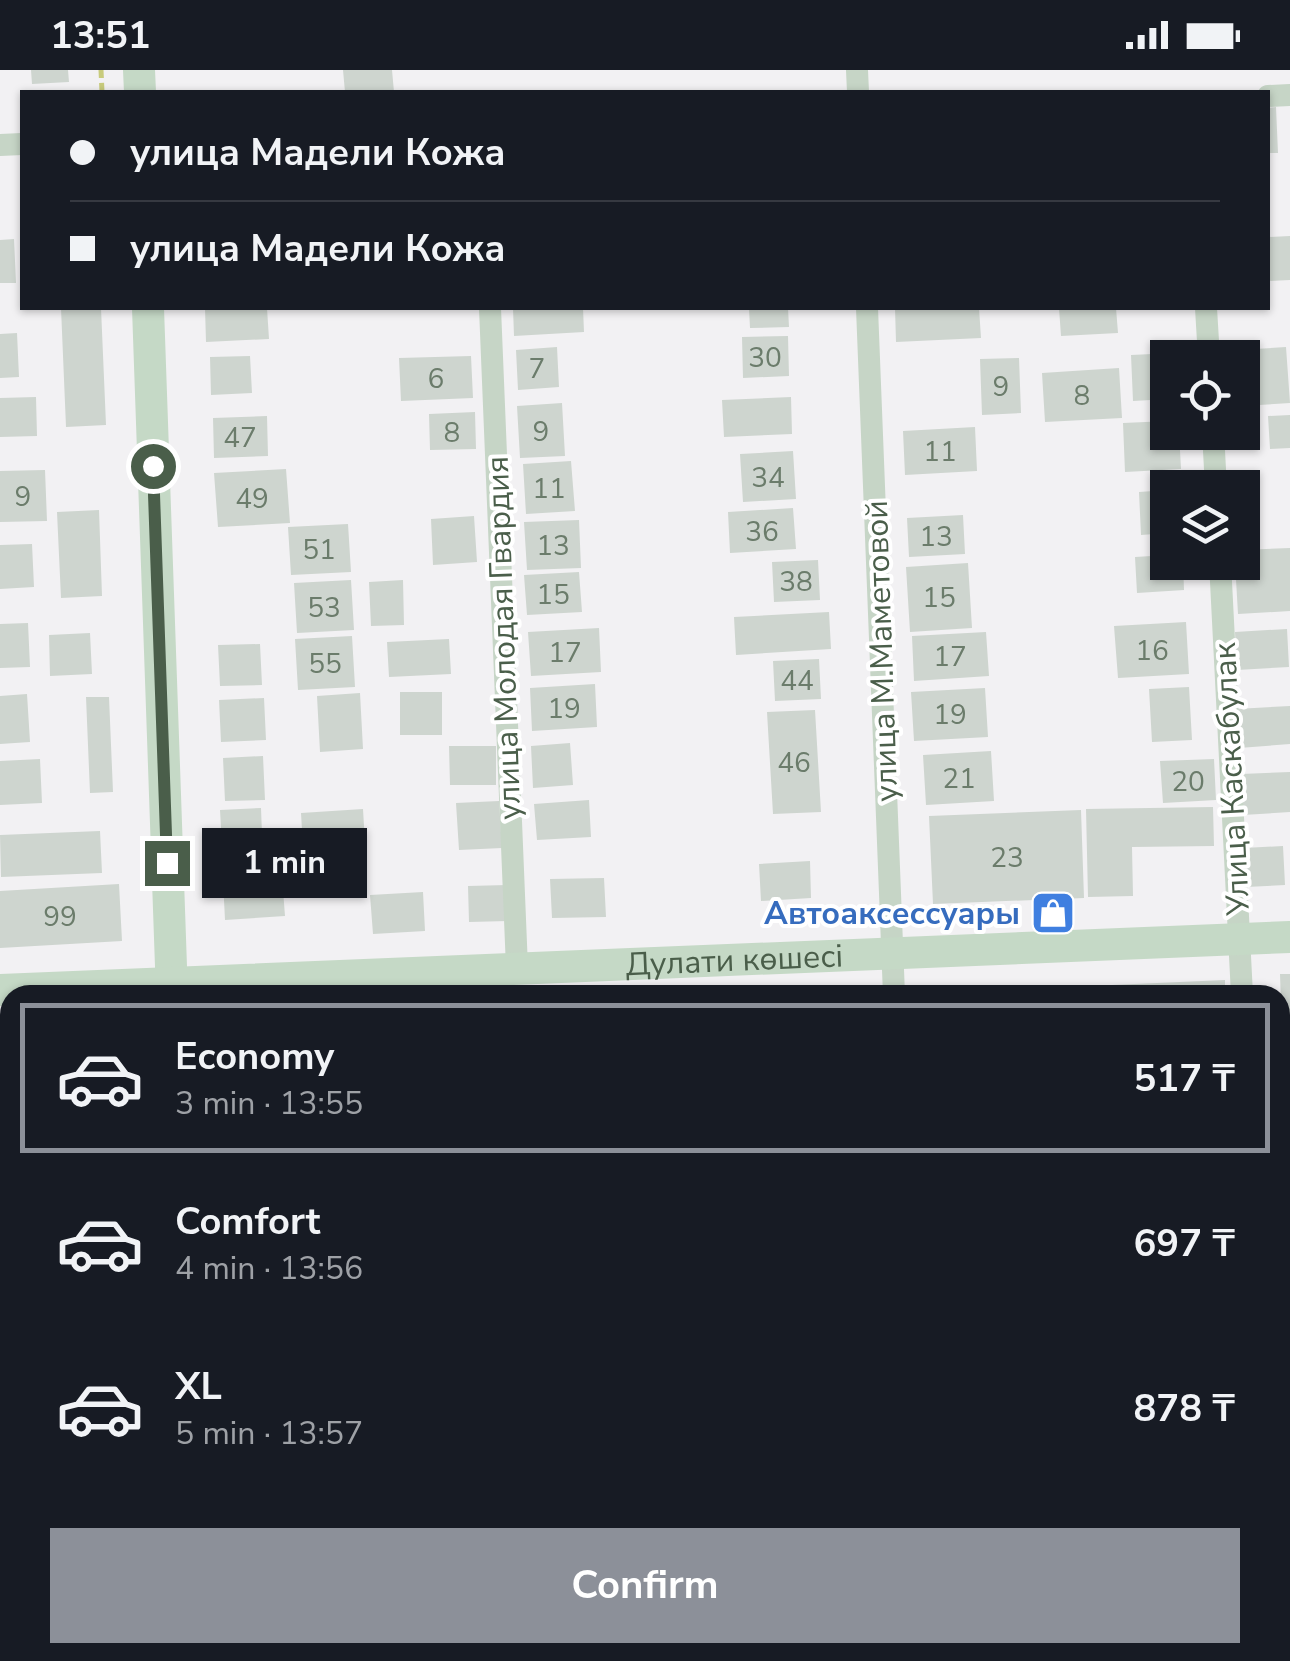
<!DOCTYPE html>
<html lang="en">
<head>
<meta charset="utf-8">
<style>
	body { margin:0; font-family:"Nunito Sans",sans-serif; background:#242831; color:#f1f3f6; height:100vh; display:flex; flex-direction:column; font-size:38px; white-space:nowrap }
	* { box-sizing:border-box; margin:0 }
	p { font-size:32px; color:#9ea1a6 }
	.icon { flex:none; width:55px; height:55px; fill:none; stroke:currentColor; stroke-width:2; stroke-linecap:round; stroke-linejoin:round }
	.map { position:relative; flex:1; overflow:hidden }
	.panel { position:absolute; left:0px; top:915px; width:1290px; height:678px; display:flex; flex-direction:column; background:#171b24; border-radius:30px 30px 0 0; box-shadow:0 2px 8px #0004 }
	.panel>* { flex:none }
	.guide { position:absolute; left:20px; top:20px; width:1250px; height:220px; border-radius:0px; box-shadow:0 2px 8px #0004; display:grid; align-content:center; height:220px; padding:0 50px; background:#171b24 }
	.buttons { position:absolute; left:1150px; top:270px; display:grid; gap:20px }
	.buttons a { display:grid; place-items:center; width:110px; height:110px; border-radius:0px; background:#171b24; box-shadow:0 2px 8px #0004; font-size:50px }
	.end { position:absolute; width:45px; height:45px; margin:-22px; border:12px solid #4a5e4a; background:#fff; box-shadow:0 0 0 5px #fff }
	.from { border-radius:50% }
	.bubble { position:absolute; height:70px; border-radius:0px; background:#171b24; box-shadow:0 2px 8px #0004; font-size:32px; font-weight:700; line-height:70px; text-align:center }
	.guide b { display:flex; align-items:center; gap:35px; height:95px; font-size:38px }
	.guide b+b { border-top:2px solid #363941 }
	.guide i { width:25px; height:25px; background:#f1f3f6 }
	ul { padding:18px 0 0; list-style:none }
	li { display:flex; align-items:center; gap:30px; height:150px; margin:0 20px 15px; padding:0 30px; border:5px solid transparent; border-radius:0px }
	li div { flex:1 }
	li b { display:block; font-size:38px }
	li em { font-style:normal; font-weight:700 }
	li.active { border-color:#8c9099 }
	li>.icon { width:90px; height:90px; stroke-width:1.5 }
	.button { display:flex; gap:20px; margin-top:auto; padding:20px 50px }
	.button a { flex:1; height:115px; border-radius:0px; background:#8c9099; color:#fff; font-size:40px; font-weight:700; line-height:115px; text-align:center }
	.status { display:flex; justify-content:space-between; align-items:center; height:70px; padding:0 50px; background:#171b24; direction:ltr }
	.status svg { height:28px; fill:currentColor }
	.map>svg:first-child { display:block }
</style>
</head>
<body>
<div class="status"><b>13:51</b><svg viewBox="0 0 49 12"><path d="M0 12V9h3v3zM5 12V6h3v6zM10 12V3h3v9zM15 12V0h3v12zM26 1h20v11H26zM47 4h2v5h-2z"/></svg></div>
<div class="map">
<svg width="1290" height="1591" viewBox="0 0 1290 1591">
	<rect width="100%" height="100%" fill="#f2f1f3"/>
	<path fill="#ced5cf" d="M31,0h37l1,12 -37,2z
		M343,0h49l2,22h-49z
		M1276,37l2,46h-10v-45z
		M1290,166v44l-22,1v-44z
		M14,169l2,44h-16v-43z
		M61,238h40l5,117 -40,2z
		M205,238h62l2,31 -63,3z
		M513,238h70l1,24 -70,4z
		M749,238h39l1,19 -39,1z
		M895,238h84l2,30 -85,4z
		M1059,238h57l2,25 -57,3z
		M17,263l2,44 -19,1v-44z
		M788,266l1,40 -46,2 -1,-41z
		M557,277l2,40 -41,3 -2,-40z
		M1286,277l4,56 -48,3v-48h-20v-7z
		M1173,283l1,5h-6v41l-35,2 -2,-46z
		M250,286l2,37 -41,2 -1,-38z
		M471,286l2,42 -72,3 -2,-43z
		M1019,288l2,55 -39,2 -2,-56z
		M1119,298l3,50 -77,4 -3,-49z
		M36,327l1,39 -37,1v-39z
		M791,327l1,37 -68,3 -2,-37z
		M562,333l3,53 -45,2 -3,-52z
		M475,342l1,37 -46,1 -1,-36z
		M1290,345v33l-20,1 -2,-33z
		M267,346l1,40 -54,2 -1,-40z
		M1168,351v11h11l2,37 -56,3 -2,-49z
		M975,357l2,44 -72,4 -2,-44z
		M793,381l3,48 -53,3 -3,-48z
		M571,391l4,50 -49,3 -3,-50z
		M286,399l4,54 -72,4 -4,-54z
		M45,400l2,51 -47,1v-51z
		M1168,420v43l-27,2 -2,-43z
		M793,438l3,41 -66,4 -2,-41z
		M99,440l3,86 -41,2 -4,-86z
		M963,445l2,39 -56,3 -2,-39z
		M474,446l3,46 -44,3 -2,-46z
		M579,450l2,48 -54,2 -3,-48z
		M348,454l3,48 -60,3 -3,-48z
		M32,474l2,43 -34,2v-44z
		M1290,478v63l-52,3 -3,-52h7v-12z
		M1168,485v7h15l1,28 -47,3 -2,-36z
		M818,490l2,40 -46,2 -2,-40z
		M968,493l4,65 -62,4 -4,-65z
		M579,502l3,40 -55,3 -3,-40z
		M351,510l3,50 -57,3 -3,-50z
		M403,510l1,45 -33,1 -2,-44z
		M829,542l2,37 -95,6 -2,-38z
		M1186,552l3,52 -71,4 -4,-52z
		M28,553l2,44 -30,1v-44z
		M599,558l2,44 -70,4 -3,-44z
		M1287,559l2,38 -52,3 -2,-38z
		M986,562l3,44 -75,5 -2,-45z
		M90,563l2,41 -42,2 -1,-41z
		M352,566l3,51 -57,3 -3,-51z
		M449,569l2,35 -62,3 -2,-35z
		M260,574l2,41 -42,1 -2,-41z
		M819,589l2,40 -46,2 -2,-40z
		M595,614l2,43 -65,4 -2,-43z
		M1189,617l3,53 -40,2 -3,-53z
		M985,618l3,49 -74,4 -3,-49z
		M400,622h42v43h-42z
		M360,623l3,56 -43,3 -3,-56z
		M27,624l3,48 -30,2v-48z
		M86,627h23l4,95 -23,1z
		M264,628l2,42 -45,2 -2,-42z
		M1290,636v38l-51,4 -3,-39z
		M815,640l6,102 -48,2 -6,-102z
		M570,673l3,42 -40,3 -2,-42z
		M449,676h47v39h-46z
		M991,681l3,50 -68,4 -3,-50z
		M263,686l2,44 -40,1 -2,-43z
		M40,689l2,44 -42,2v-44z
		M1214,689l2,41 -53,3 -3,-42z
		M1290,702v40l-47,3 -2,-41z
		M589,730l2,37 -54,3 -3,-36z
		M499,731l3,47 -43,2 -3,-47z
		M1213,737l1,39 -82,1 1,49 -45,1 -2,-88z
		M261,738l2,53 -40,2 -3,-53z
		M363,739l3,51 -62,4 -3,-51z
		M1081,740l3,88 -151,6 -4,-88z
		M100,761l2,42 -101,4 -1,-42z
		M1283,776l2,39 -39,2 -2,-39z
		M810,791l1,37 -50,3 -2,-37z
		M282,807l3,39 -60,4 -2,-40z
		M604,808l2,39 -54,1 -2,-39z
		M119,814l3,57 -122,7v-57z
		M507,815l1,36 -39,1 -1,-36z
		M423,822l2,39 -52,3 -3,-39z
		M1280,904h10v59h-8z
		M1225,910v15h-135l-1,-9z
		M10,955v60h-10v-59z
		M1290,972v64h-8l-2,-63z
		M10,1043v59l-10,1v-59z
		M2,1107h8v65h-5z
		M2,1187h8v47l-6,1z
		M1280,1213h10v70l-10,1z
		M1280,1290h10v51h-10z
		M1280,1382h10v43l-10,1z
		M54,1582h53l1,9h-54z
		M303,1582h57l1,9h-58z
		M503,1582h126v9h-126z
		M721,1582h62l1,9h-62z
		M1047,1584v7h-78v-4z"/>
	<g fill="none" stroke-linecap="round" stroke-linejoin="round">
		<path stroke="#c8cb7c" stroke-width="5" stroke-dasharray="8 5" stroke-linecap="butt" d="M101,0l1,22"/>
		<path stroke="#c6d5c6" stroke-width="22" d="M857,0l1,22
			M1268,26l22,-1
			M0,75l22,-1
			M490,238l27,660
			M867,238l27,687
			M1206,238l3,50
			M1213,362l3,56
			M1220,492l22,433
			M0,1459l8,132
			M903,1582v9
			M1265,1582v9"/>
		<g stroke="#c5d9c6" stroke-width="32">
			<path d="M139,0l1,22"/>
			<path d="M148,238l24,687"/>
			<path id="s1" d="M0,920l1290,-53"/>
			<path d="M208,1582v9"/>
		</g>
	</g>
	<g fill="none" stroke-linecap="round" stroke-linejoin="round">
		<path stroke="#4a5e4a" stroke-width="12" d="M153,396l14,397"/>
	</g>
	<defs>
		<symbol id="shop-square" viewBox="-11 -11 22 22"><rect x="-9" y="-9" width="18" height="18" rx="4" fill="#3f7fe0" stroke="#fff"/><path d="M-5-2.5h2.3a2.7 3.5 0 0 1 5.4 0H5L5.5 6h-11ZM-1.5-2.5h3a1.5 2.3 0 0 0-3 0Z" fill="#fff"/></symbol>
	</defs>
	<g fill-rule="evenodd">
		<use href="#shop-square" x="1028" y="818" width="50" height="50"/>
	</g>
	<g text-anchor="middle" stroke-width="8" stroke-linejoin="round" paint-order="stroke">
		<g font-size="28" fill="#6b7c6b">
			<text x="765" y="297">30</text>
			<text x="537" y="308">7</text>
			<text x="436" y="318">6</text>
			<text x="1001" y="326">9</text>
			<text x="1082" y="335">8</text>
			<text x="541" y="371">9</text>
			<text x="452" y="372">8</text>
			<text x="240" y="377">47</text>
			<text x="940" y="391">11</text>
			<text x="768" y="417">34</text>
			<text x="549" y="428">11</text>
			<text x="23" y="436">9</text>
			<text x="252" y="438">49</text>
			<text x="762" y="471">36</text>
			<text x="936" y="476">13</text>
			<text x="553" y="485">13</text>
			<text x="319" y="489">51</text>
			<text x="796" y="521">38</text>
			<text x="553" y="534">15</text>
			<text x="939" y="537">15</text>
			<text x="324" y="547">53</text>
			<text x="1152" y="590">16</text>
			<text x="565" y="592">17</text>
			<text x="950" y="596">17</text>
			<text x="325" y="603">55</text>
			<text x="797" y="620">44</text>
			<text x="564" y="648">19</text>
			<text x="950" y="654">19</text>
			<text x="794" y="702">46</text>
			<text x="959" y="718">21</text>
			<text x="1188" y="721">20</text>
			<text x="1007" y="797">23</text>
			<text x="60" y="856">99</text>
		</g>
		<g font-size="32" fill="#4a5e4a" stroke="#fff">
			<text transform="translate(503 568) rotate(-92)" y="11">улица Молодая Гвардия</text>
			<text transform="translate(881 581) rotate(-92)" y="11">улица М.Маметовой</text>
			<text transform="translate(1231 709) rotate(-93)" y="11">Улица Каскабулак</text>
			<text dy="11" stroke="none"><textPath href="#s1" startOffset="735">Дулати көшесі</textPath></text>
		</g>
		<g font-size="32" font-weight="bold" fill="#366cbe" stroke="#fff" text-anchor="end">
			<text x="1020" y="854">Автоаксессуары</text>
		</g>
	</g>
</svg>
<div class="buttons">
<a><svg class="icon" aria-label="locate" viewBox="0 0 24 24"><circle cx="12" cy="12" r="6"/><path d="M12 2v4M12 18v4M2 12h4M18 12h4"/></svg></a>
<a><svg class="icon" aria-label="layers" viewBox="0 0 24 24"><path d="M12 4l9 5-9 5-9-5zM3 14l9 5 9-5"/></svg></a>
</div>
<i class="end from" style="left:153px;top:396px"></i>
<i class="end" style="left:167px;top:793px"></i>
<div class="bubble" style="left:202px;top:758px;width:165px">1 min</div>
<div class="guide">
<b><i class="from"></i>улица Мадели Кожа</b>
<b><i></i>улица Мадели Кожа</b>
</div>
<section class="panel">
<ul>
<li class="active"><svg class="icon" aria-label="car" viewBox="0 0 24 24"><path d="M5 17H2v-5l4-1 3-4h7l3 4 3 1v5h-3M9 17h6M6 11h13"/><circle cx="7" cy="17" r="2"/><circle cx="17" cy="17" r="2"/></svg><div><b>Economy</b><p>3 min · 13:55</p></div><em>517 ₸</em></li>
<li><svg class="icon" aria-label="car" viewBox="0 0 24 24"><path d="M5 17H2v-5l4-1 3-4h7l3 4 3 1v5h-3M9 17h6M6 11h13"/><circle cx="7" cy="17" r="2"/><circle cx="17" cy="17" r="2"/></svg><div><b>Comfort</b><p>4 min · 13:56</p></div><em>697 ₸</em></li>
<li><svg class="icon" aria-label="car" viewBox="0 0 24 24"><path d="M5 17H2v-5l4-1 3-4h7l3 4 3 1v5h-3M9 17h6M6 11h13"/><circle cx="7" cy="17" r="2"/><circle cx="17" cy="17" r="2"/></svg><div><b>XL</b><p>5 min · 13:57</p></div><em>878 ₸</em></li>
</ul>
<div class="button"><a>Confirm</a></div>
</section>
</div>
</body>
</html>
